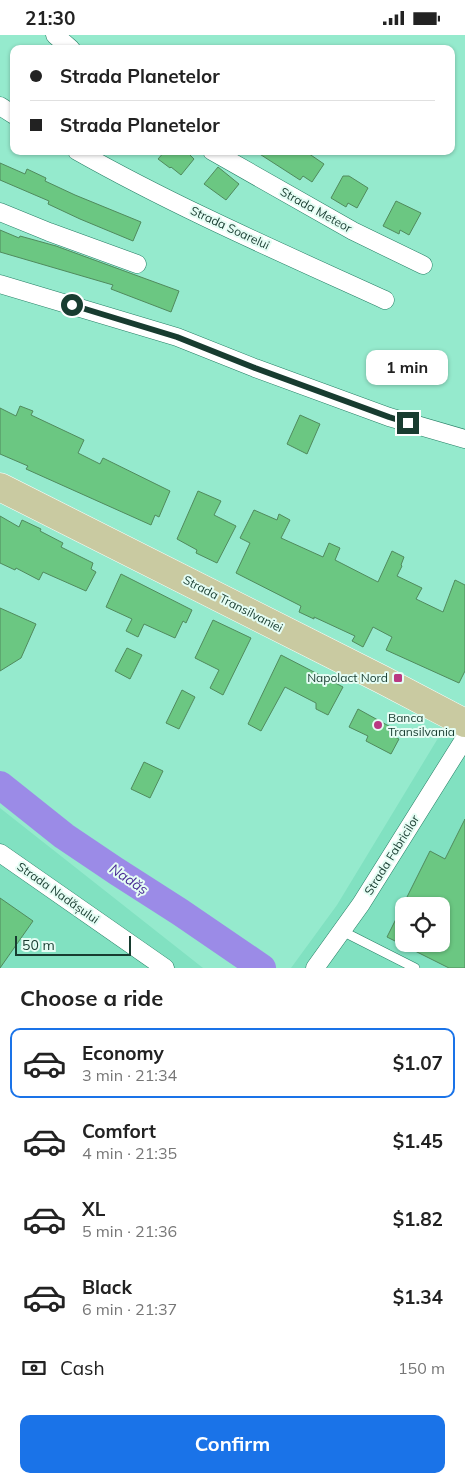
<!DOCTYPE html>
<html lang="en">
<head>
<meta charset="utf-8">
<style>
	body { margin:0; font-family:Mulish,sans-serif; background:#f2f2f2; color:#222; height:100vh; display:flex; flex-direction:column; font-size:19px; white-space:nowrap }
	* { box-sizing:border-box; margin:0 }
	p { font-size:16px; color:#767676 }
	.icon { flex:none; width:28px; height:28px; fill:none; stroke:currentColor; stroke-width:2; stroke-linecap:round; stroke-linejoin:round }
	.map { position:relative; height:933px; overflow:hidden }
	.panel { display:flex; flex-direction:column; background:#fff; flex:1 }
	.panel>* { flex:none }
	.top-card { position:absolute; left:10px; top:10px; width:445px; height:110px; border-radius:10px; box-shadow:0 1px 4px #0004; display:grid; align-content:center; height:110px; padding:0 20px; background:#fff }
	.tools { position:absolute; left:395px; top:862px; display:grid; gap:10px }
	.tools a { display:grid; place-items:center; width:55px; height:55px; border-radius:10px; background:#fff; box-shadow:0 1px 4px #0004; font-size:25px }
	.scale { position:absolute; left:15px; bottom:12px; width:116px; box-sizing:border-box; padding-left:5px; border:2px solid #183c30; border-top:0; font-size:14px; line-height:18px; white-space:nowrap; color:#183c30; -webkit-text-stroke:4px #e5fdf4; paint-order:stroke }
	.end { position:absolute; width:22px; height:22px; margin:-11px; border:6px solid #183c30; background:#fff; box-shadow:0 0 0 2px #fff }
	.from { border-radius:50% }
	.bubble { position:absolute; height:35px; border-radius:10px; background:#fff; box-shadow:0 1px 4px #0004; font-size:16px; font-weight:700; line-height:35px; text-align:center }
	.top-card b { display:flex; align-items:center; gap:18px; height:48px; font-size:19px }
	.top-card b+b { border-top:1px solid #e0e0e0 }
	.top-card i { width:12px; height:12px; background:#222 }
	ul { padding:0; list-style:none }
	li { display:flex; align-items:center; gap:15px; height:70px; margin:0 10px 8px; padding:0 10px; border:2px solid transparent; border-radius:10px }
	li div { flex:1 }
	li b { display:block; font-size:19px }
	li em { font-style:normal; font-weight:700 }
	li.current { border-color:#1a73e8 }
	li>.icon { width:45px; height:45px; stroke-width:1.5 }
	h2 { padding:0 20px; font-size:22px; line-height:60px }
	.pay { display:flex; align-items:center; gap:12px; height:55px; padding:0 20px; font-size:19px }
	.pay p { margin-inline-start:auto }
	.primary-button { display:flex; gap:10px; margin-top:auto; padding:10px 20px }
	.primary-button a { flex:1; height:58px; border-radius:10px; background:#1a73e8; color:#fff; font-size:20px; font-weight:700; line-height:58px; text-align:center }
	.status { display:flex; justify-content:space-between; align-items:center; height:35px; padding:0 25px; background:#fff; direction:ltr }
	.status svg { height:14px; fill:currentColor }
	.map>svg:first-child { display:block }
</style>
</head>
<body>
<div class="status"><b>21:30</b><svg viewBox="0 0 49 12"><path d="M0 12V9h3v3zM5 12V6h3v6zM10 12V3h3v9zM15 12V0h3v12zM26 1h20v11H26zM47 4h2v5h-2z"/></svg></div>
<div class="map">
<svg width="465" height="933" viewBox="0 0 465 933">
	<rect width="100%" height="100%" fill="#95eacd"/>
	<path fill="#81e1c1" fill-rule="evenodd" d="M443,695l22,11v227h-174l46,-63zM404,871h37v38h-37z
		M0,773l203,160h-203z"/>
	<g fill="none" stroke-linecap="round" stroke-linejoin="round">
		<path stroke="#9b8be7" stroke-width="28" d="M0,750l64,51 52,35 64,41 82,56"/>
	</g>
	<path fill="#6bc782" stroke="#508a5d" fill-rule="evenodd" d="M165,116h21l8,8 -13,16 -10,-8 -1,1 -12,-9z
		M255,116h50l19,13 -12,18 -9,-6 -3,4z
		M0,128l25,11 2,-5 19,9 -1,3 30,14 66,27 -8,19 -53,-22 -32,-15 1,-3 -49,-21z
		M218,132l21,17 -13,16 -22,-16z
		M343,141h6l19,12 -11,20 -9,-5 -2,4 -15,-9z
		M396,166l25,12 -12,22 -9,-5 -1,4 -16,-8z
		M0,195l19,8 1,-2 36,10 123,45 -8,21 -60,-23 2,-4 -113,-33z
		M20,371l13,5 -2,4 53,25 -6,13 22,11 3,-6 67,33 -11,26 -4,-2 -4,10 -125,-56 2,-3 -28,-12v-46l16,8z
		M300,380l20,9 -13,30 -20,-10z
		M198,456l23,10 -7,14 22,11 -19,37 -21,-10 1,-3 -20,-11z
		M254,475l23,10 2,-6 11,6 -9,18 42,19 6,-14 11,5 -5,12 43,22 14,-31 12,6 -3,8 1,1 -5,10 25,12 -6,11 27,13 12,-32 10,5v86l-6,12 -73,-33 6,-13 -19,-10 -10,20 -11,-6 3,-5 -41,-19v2l-15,-7 2,-6 -65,-33 14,-30 -10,-5z
		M0,481l19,11 3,-7 19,9 -1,2 23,12 -2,4 32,16 -2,6 5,3 -10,19 -43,-19 -4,8 -23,-12 -1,2 -15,-7z
		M121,539l71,36 -6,13 -3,-2 -8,17 -31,-14 -6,13 -12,-6 6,-12 -26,-12z
		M0,573l36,16 -15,34 -21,13z
		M213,585l38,18 -28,57 -13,-7 9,-18 -24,-12z
		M127,613l15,7 -12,24 -15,-8z
		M281,620l62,32 -15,28 -12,-6v-6l-31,-16 -24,44 -13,-7z
		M182,655l13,7 -16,32 -13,-6z
		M358,674l38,21 -3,6 6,3 -8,15 -25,-13 2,-5 -19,-9z
		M144,727l19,9 -13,27 -19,-9z
		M465,784v149h-16l-62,-31 43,-86 15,8zM404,871h37v38h-37z
		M0,863l33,23 -33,47z"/>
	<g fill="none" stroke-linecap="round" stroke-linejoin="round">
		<defs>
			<path id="service" d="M342,896l73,37"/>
			<path id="minor" d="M55,0l16,14
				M0,71l14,9
				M77,116c99,56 205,102 308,149
				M212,116l141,80 70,34
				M0,177l49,20 88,32
				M0,249l177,53 78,31 134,49 76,22
				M0,818l165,115
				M315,933l46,-64 104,-166"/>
			<path id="primary" d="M0,452l381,192 84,44"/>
		</defs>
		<use href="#service" stroke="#247e64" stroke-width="10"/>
		<use href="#minor" stroke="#247e64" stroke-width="19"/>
		<use href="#primary" stroke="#fff" stroke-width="29"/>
		<use href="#service" stroke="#fff" stroke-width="9"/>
		<use href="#minor" stroke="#fff" stroke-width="18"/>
		<use href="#primary" stroke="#c9caa1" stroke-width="28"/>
	</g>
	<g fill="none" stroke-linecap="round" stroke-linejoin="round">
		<path stroke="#183c30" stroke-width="6" d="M72,270l105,32 78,31 134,49 19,6"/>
	</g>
	<g fill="#ba3982" stroke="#e5fdf4" stroke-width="2">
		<rect x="393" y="638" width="10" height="10" rx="2.5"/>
		<circle cx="378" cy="690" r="5"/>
	</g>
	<g text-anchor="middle" stroke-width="4" stroke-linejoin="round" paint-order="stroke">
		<g font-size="12" fill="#183c30" stroke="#e5fdf4">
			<text transform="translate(316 175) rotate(29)" y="4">Strada Meteor</text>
			<text transform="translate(230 193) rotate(25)" y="4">Strada Soarelui</text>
			<text transform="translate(233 569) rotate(27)" y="4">Strada Transilvaniei</text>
			<text transform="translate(392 820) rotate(-58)" y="4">Strada Fabricilor</text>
			<text transform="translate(58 858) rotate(35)" y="4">Strada Nadășului</text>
		</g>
		<g font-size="12" fill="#183c30" stroke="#e5fdf4" text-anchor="end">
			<text x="388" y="647">Napolact Nord</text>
			<text x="388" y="687" text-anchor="start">Banca<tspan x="388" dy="14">Transilvania</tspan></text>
		</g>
		<g font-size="14" font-style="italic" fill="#4a2c96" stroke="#e5fdf4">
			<text transform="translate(129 844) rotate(34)" y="5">Nadăș</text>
		</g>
	</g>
</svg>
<div class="tools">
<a><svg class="icon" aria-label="locate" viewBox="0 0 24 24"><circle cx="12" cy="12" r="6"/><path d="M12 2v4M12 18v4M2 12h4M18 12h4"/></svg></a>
</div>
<div class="scale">50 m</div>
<i class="end from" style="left:72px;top:270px"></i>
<i class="end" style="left:408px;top:388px"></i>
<div class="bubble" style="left:366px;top:315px;width:82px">1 min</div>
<div class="top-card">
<b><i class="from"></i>Strada Planetelor</b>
<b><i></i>Strada Planetelor</b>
</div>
</div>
<section class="panel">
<h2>Choose a ride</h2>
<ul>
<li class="current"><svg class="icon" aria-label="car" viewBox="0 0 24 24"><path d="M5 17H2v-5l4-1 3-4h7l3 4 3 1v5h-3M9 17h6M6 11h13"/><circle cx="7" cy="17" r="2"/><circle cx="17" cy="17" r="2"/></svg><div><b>Economy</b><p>3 min · 21:34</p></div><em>$1.07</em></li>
<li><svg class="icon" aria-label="car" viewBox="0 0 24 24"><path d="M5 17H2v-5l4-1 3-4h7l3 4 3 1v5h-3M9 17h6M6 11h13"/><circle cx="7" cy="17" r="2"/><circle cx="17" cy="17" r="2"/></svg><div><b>Comfort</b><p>4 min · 21:35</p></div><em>$1.45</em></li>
<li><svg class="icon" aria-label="car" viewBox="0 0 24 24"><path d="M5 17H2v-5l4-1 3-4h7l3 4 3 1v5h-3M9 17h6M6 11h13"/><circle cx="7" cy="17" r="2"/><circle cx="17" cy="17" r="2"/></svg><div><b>XL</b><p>5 min · 21:36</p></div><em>$1.82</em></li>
<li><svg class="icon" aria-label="car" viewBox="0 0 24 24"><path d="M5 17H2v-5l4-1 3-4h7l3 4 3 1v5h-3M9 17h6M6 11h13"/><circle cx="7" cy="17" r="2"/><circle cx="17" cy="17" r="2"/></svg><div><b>Black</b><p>6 min · 21:37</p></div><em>$1.34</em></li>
</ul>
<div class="pay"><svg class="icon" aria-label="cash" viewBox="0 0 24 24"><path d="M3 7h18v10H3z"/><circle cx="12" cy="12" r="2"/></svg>Cash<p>150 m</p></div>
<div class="primary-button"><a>Confirm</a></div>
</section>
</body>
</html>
